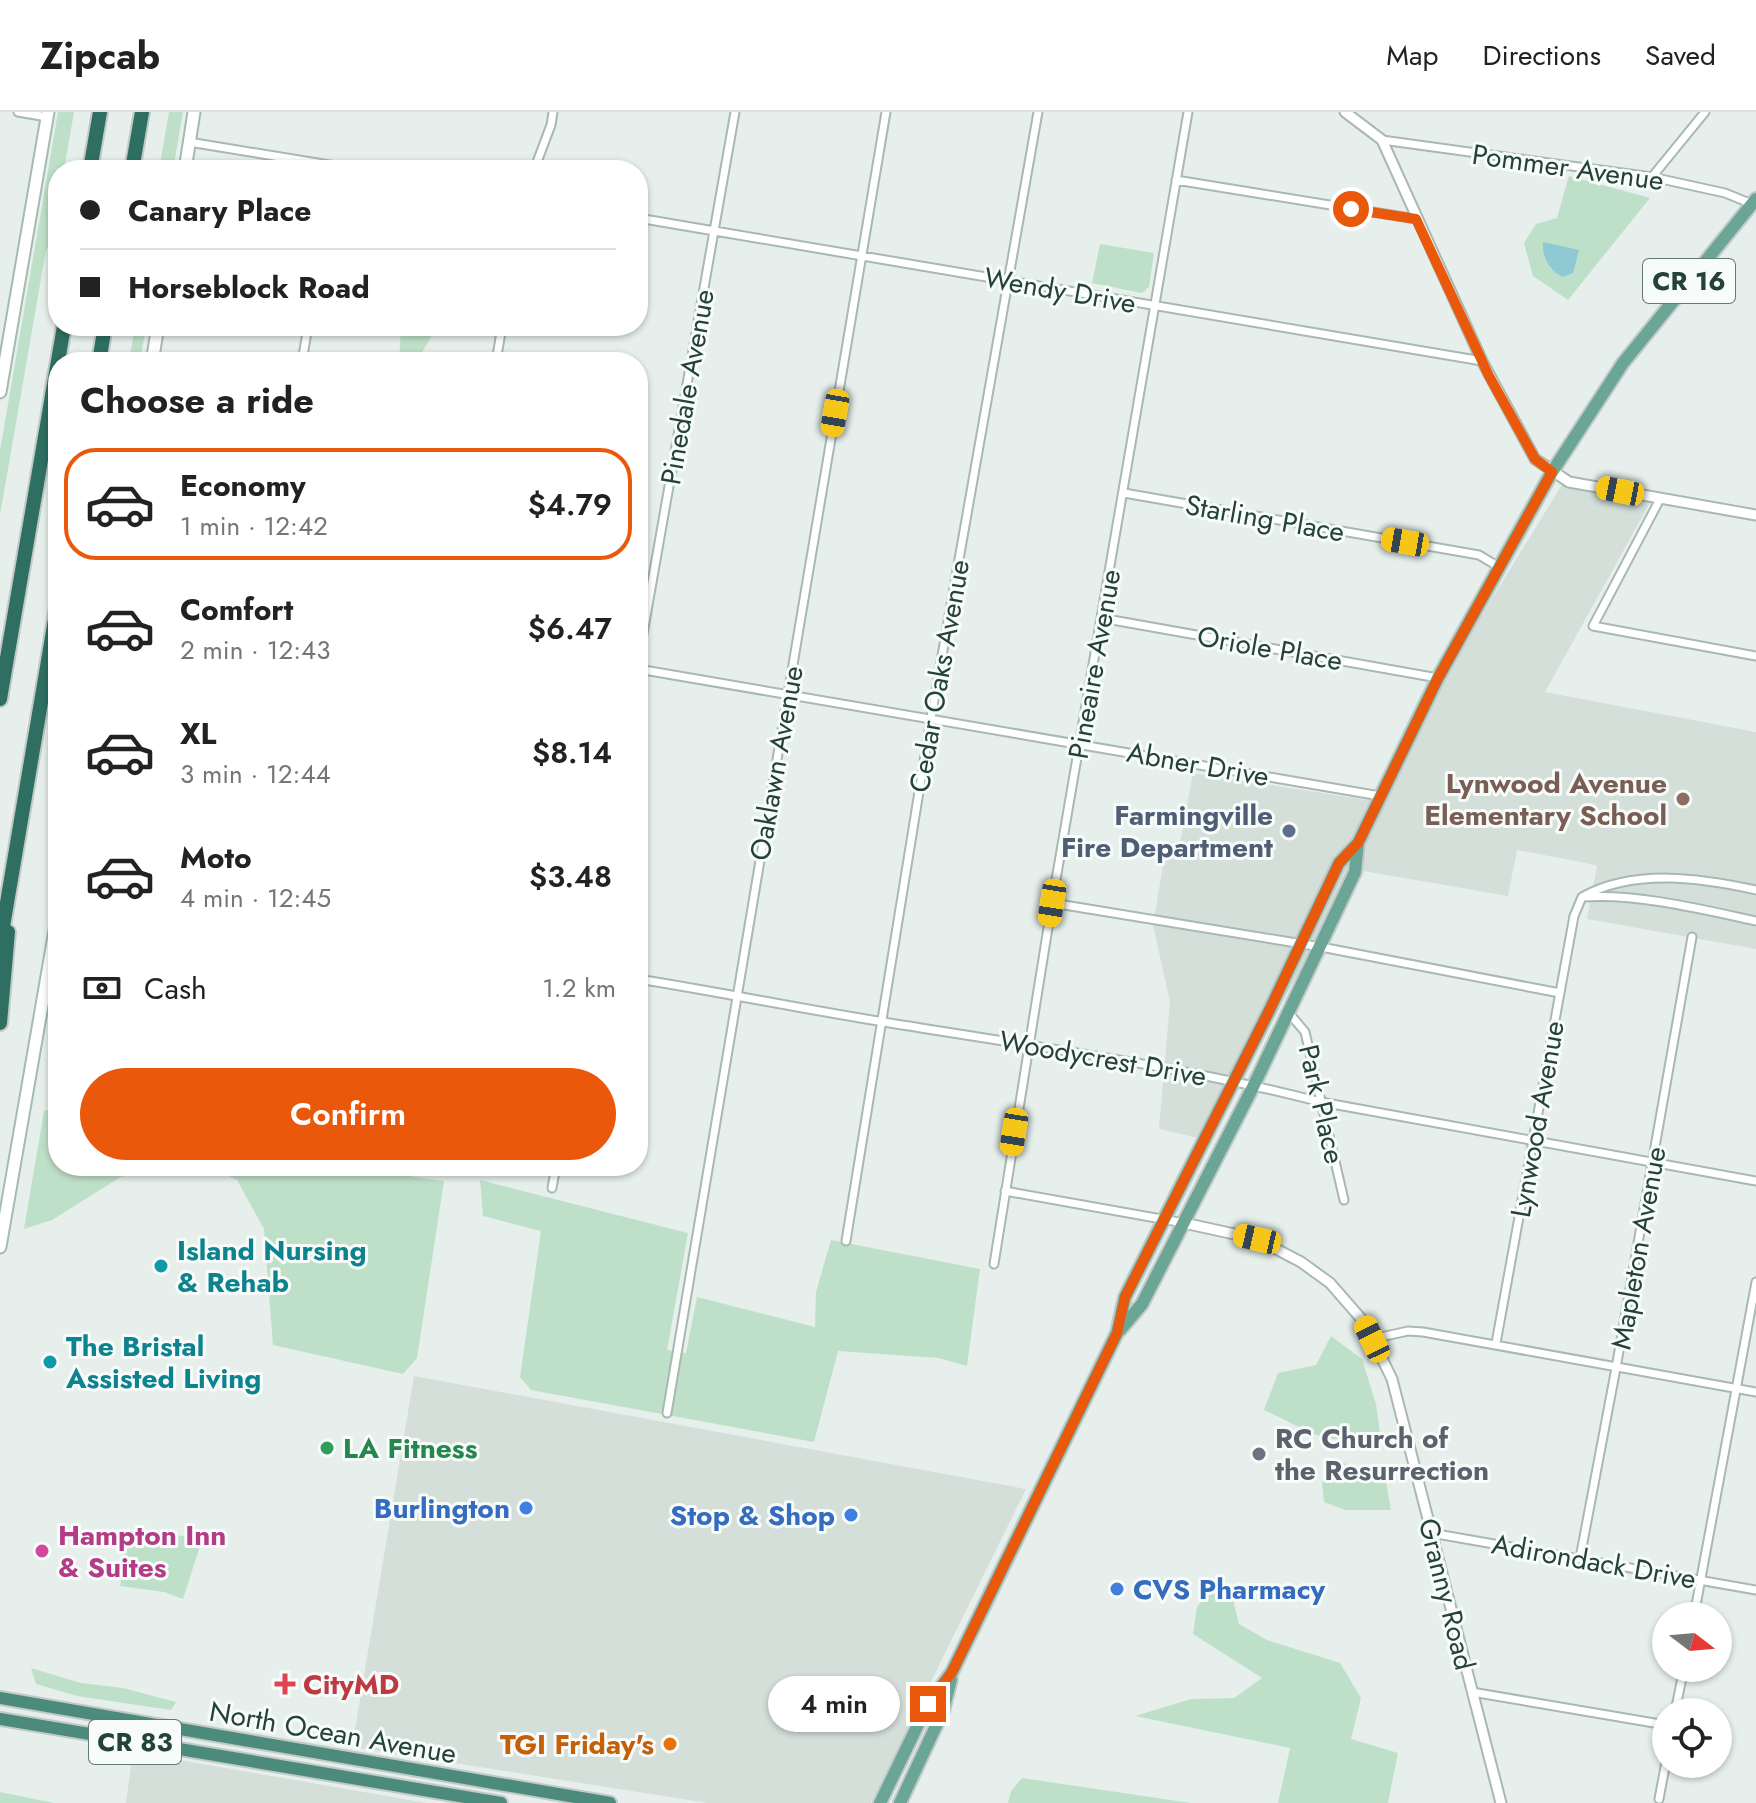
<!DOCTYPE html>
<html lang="en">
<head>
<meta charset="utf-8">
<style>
	body { margin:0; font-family:Jost,sans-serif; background:#f6f6f6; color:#222; height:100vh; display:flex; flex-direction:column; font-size:30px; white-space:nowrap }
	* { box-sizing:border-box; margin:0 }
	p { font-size:26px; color:#767676 }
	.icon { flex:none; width:44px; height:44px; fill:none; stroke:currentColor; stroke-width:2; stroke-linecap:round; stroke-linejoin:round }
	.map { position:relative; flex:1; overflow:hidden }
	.drawer { position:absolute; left:48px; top:240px; width:600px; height:824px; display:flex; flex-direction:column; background:#fff; border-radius:32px; box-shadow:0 2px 6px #0004 }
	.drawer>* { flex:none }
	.banner { position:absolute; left:48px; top:48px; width:600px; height:176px; border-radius:32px; box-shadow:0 2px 6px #0004; display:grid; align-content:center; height:176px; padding:0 32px; background:#fff }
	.needle { width:52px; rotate:106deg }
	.controls { position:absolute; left:1652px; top:1490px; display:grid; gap:16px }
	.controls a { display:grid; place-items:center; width:80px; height:80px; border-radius:50%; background:#fff; box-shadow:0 2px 6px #0004; font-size:40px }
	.end { position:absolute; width:36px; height:36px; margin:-18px; border:10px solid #ea580c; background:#fff; box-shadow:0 0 0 4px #fff }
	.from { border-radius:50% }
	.bubble { position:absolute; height:56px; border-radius:28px; background:#fff; box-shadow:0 2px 6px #0004; font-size:26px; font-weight:600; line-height:56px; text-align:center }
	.car { position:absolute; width:24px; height:48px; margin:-24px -12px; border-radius:10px; box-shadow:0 0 6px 2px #0007; background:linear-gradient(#f5c518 24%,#345 0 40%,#f5c518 0 76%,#345 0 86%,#f5c518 0) }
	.banner b { display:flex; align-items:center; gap:28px; height:76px; font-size:30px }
	.banner b+b { border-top:2px solid #e0e0e0 }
	.banner i { width:20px; height:20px; background:#222 }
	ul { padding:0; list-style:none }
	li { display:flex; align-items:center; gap:24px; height:112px; margin:0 16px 12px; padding:0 16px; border:4px solid transparent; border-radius:32px }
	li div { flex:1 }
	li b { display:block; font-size:30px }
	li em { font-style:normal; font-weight:600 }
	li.current { border-color:#ea580c }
	li>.icon { width:72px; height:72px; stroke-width:1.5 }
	h2 { padding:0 32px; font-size:36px; line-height:96px }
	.pay { display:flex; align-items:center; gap:20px; height:88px; padding:0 32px; font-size:30px }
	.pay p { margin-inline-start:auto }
	.button { display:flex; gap:16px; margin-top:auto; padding:16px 32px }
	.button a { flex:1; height:92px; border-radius:48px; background:#ea580c; color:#fff; font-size:32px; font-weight:600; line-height:92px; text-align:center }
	header { display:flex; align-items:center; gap:48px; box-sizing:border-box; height:112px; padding:0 40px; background:#fff; border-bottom:2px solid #e0e0e0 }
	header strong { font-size:38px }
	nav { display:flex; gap:44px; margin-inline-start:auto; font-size:28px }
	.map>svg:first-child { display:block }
</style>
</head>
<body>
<header>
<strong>Zipcab</strong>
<nav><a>Map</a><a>Directions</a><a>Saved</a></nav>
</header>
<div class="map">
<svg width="1756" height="1691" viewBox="0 0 1756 1691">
	<rect width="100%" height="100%" fill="#e6efeb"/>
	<path fill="#d4dfda" d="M1563,371l88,18 -106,191 211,40v217l-169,-30 10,-53 -11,-3 -69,-13 -9,46 -150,-26 -155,269 -44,-10 11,-127 -17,-77 14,-84 13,2 13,-70 175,27z
		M414,1264l612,113 -155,314h-163l-356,-56z
		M133,1640l294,51h-301z"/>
	<path fill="#bfe0c8" d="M58,0h16l-10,58h-6c0,21 3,65 -12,80l-46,265v-64z
		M169,0h14l-10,58h-14z
		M1569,64l81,22 -82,102 -35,-24 -9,-33 12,-19 21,-6z
		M1100,132l54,9 -5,34 -7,6 -50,-10z
		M135,214h11l-6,36h-11z
		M401,214h33c0,13 -13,23 -16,36h-19z
		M58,995v59h94l-33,12 -67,42 -28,9 20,-118z
		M209,1054h129l106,15 -27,177 -14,16 -130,-29 -9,-116 -27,-49z
		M480,1068l208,53 -21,117 19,3 11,-56 118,30 1,-35 15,-52 149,29 -13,97 -28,-8 -101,-7 -24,91 -283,-52 -11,-13 21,-146 -58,-15z
		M1331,1224l31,23 14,45 4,29c-55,17 -68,-2 -116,-23l14,-37 38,-8z
		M1335,1348l18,6 31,4 7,40h-46l-21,-8 -2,-19z
		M132,1419l62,6 7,6 -18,56 -19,-7 -44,-6 5,-32z
		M1217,1471l15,12 7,29 28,16 73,23 21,35 -10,41 47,14 -10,50h-110l12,-55 -155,-32 56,-17 43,-1 28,-20 -69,-44 4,-27z
		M31,1556l50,15 42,5 53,14 -5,8 -94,-14 -41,-12z
		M1022,1666l169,25h-183l3,-12z
		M0,1680l54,11h-54z"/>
	<path fill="#8ec9d4" d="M1543,130l36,8 -6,23 -10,4c-14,-6 -21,-21 -20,-35z"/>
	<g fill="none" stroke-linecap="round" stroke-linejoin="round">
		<defs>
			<path id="minor" d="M18,0l29,5
				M1382,28l270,37 73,16 27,11
				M189,30l171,28
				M534,58l17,-45 2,-13
				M1652,65l53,-65
				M1176,68l240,39
				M638,106l844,143
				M302,250l6,-36
				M496,250l6,-36
				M1124,381l355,62 20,12
				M1660,387l-67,127 163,30
				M1101,506l337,60
				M638,550l97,-550
				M638,557l742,127
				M1584,785c52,-4 121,13 172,24
				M1052,791l269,44 239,46
				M638,867c82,13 164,30 246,43 146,24 293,43 437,80l435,79
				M1289,901l16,19 39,168
				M552,1076l4,-22
				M1005,1079l179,32
				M846,1129l85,-523 107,-606
				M994,1152l58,-361 136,-791
				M1372,1227l36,-8 15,1 333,60
				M1496,1231l78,-427 8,-19c52,-29 119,-19 174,-7
				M667,1301l219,-1301
				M1431,1421l325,57
				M1580,1446l36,-190 76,-431
				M1694,1504l62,-334
				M1472,1580l194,33
				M1675,1600l9,-44
				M1659,1687l7,-37"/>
			<path id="tertiary" d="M1345,0l37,28 100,221 53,98 34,23 187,33
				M1184,1111l73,16 44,23 29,21 34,39 28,57 109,424"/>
			<path id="secondary" d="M185,58l9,-58
				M152,250l6,-36
				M0,280l48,-280
				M0,1135l58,-334"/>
			<path id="primary" d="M1120,1218l22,-26 112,-219 101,-213 3,-29
				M880,1691l48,-99 24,-32 165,-339 8,-36 144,-286 70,-148 19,-20 80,-165 114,-206 71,-109 133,-164
				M900,1691l43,-92 8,-32"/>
			<path id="trunk" d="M0,1586l610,105
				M0,1607l501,84"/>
			<path id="motorway" d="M90,58l10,-58
				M132,58l10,-58
				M99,250l6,-36
				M0,587l64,-373
				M0,832l58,-342
				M0,911l8,-91"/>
		</defs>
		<use href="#minor" stroke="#a8b8b2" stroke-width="11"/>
		<use href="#tertiary" stroke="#a8b8b2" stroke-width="13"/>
		<use href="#secondary" stroke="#a4bbb3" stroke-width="15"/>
		<use href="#primary" stroke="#c2cac8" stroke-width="16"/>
		<use href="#trunk" stroke="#c2cac8" stroke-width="16"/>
		<use href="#motorway" stroke="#c2cac8" stroke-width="18"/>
		<use href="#minor" stroke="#fff" stroke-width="7"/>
		<use href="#tertiary" stroke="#fff" stroke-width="9"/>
		<use href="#secondary" stroke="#fff" stroke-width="11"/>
		<use href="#primary" stroke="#6aa596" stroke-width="12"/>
		<use href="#trunk" stroke="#4c8a7c" stroke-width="12"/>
		<use href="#motorway" stroke="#2f6f62" stroke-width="14"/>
	</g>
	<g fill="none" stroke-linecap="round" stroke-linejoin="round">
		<path stroke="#ea580c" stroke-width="10" d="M928,1592l24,-32 165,-339 8,-36 144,-286 70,-148 19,-20 80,-165 114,-206 -17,-13 -46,-83 -73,-157 -65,-10"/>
	</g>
	<circle fill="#8d6e63" stroke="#f7fbf9" stroke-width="3" cx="1683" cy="687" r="8"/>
	<circle fill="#5c6f8a" stroke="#f7fbf9" stroke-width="3" cx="1289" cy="719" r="8"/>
	<g fill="#0f9aa8" stroke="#f7fbf9" stroke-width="3">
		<circle cx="161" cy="1154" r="8"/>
		<circle cx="50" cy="1250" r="8"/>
	</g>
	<circle fill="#2e9e5b" stroke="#f7fbf9" stroke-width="3" cx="327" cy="1336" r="8"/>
	<circle fill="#6b7280" stroke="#f7fbf9" stroke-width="3" cx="1259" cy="1342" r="8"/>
	<g fill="#3f7fe0" stroke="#f7fbf9" stroke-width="3">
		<circle cx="526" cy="1396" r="8"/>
		<circle cx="851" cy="1403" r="8"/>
		<circle cx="1117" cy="1477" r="8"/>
	</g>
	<circle fill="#d1479c" stroke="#f7fbf9" stroke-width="3" cx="42" cy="1439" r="8"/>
	<path fill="#e0444e" stroke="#f7fbf9" stroke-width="3" d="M281 1560h8v8h8v8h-8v8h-8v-8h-8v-8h8z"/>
	<circle fill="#e8710a" stroke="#f7fbf9" stroke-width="3" cx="670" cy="1632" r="8"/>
	<g text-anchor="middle" stroke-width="6" stroke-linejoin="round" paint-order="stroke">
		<g fill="#f7fbf9" stroke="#637a73" stroke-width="2">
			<rect x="1643" y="147" width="92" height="44" rx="6"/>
			<rect x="89" y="1608" width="92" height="44" rx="6"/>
		</g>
		<g font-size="26" font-weight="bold" fill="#24423a">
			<text x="1689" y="178">CR 16</text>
			<text x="135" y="1639">CR 83</text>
		</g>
		<g font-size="28" fill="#24423a" stroke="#f7fbf9">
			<text transform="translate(1568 55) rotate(8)" y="10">Pommer Avenue</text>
			<text transform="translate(1060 178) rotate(10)" y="10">Wendy Drive</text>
			<text transform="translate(687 275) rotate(-80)" y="10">Pinedale Avenue</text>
			<text transform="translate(1265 406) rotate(10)" y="10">Starling Place</text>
			<text transform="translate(1270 536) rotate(10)" y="10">Oriole Place</text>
			<text transform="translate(1094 552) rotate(-80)" y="10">Pineaire Avenue</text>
			<text transform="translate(939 564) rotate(-80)" y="10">Cedar Oaks Avenue</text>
			<text transform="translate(776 651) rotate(-80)" y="10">Oaklawn Avenue</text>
			<text transform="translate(1198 652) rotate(10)" y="10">Abner Drive</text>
			<text transform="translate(1103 946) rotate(10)" y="10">Woodycrest Drive</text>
			<text transform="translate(1322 992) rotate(77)" y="10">Park Place</text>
			<text transform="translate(1537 1007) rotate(-80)" y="10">Lynwood Avenue</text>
			<text transform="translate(1638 1136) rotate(-80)" y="10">Mapleton Avenue</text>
			<text transform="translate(1594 1449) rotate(10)" y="10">Adirondack Drive</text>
			<text transform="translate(1447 1482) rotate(76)" y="10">Granny Road</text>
			<text transform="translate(333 1620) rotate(10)" y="10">North Ocean Avenue</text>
		</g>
		<g font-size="28" font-weight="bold" fill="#785e54" stroke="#f7fbf9" text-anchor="end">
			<text x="1667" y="681">Lynwood Avenue<tspan x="1667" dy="32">Elementary School</tspan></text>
		</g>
		<g font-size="28" font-weight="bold" fill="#4e5e75" stroke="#f7fbf9" text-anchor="end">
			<text x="1273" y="713">Farmingville<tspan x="1273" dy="32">Fire Department</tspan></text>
		</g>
		<g font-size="28" font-weight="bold" fill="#0d838f" stroke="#f7fbf9" text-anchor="start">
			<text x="177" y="1148">Island Nursing<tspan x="177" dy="32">&amp; Rehab</tspan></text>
			<text x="66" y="1244">The Bristal<tspan x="66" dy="32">Assisted Living</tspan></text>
		</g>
		<g font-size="28" font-weight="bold" fill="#5b616d" stroke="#f7fbf9" text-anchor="start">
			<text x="1275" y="1336">RC Church of<tspan x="1275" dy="32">the Resurrection</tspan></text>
		</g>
		<g font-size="28" font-weight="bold" fill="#27864d" stroke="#f7fbf9" text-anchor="start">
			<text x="343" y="1346">LA Fitness</text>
		</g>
		<g font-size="28" font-weight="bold" fill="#366cbe" stroke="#f7fbf9" text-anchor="end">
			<text x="510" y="1406">Burlington</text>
			<text x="835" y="1413">Stop &amp; Shop</text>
			<text x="1133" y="1487" text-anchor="start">CVS Pharmacy</text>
		</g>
		<g font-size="28" font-weight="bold" fill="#b23c85" stroke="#f7fbf9" text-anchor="start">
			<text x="58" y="1433">Hampton Inn<tspan x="58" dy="32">&amp; Suites</tspan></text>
		</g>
		<g font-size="28" font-weight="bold" fill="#be3a42" stroke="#f7fbf9" text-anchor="start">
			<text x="303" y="1582">CityMD</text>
		</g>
		<g font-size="28" font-weight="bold" fill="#c56008" stroke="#f7fbf9" text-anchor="end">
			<text x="654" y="1642">TGI Friday's</text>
		</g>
	</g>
</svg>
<div class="controls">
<a><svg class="needle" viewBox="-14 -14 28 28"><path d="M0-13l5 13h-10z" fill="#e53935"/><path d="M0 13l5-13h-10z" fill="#767676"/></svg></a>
<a><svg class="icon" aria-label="locate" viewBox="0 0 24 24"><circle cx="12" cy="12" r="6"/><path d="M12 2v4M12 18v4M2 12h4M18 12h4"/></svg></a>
</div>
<i class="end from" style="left:1351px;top:97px"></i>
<i class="end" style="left:928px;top:1592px"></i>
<div class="bubble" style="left:768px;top:1564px;width:132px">4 min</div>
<i class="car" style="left:835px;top:301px;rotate:190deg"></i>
<i class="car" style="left:1620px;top:379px;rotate:281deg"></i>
<i class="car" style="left:1405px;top:430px;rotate:280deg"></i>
<i class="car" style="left:1052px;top:791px;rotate:189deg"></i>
<i class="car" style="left:1014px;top:1020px;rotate:189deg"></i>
<i class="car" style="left:1257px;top:1127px;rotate:283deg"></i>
<i class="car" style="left:1372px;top:1227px;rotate:334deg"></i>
<div class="banner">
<b><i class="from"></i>Canary Place</b>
<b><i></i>Horseblock Road</b>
</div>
<section class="drawer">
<h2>Choose a ride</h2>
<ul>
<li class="current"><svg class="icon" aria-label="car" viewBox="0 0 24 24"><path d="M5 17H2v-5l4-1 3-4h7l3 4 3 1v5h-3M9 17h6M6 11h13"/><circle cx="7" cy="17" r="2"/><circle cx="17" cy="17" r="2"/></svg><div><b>Economy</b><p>1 min · 12:42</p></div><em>$4.79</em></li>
<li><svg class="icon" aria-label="car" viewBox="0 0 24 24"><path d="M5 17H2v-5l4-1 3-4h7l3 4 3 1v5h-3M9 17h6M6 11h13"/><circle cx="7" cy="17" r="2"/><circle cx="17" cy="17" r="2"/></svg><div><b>Comfort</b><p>2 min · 12:43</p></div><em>$6.47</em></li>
<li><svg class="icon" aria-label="car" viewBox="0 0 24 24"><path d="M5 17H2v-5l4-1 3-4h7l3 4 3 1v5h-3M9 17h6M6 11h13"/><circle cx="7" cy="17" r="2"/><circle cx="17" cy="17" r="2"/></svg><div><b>XL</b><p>3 min · 12:44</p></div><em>$8.14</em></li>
<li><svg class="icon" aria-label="car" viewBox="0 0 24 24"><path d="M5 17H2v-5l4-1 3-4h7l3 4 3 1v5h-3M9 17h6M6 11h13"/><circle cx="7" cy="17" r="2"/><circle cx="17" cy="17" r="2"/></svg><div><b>Moto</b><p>4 min · 12:45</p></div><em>$3.48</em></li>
</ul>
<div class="pay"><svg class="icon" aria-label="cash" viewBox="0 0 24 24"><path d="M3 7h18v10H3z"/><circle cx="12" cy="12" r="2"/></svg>Cash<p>1.2 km</p></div>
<div class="button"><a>Confirm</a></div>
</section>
</div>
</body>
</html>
